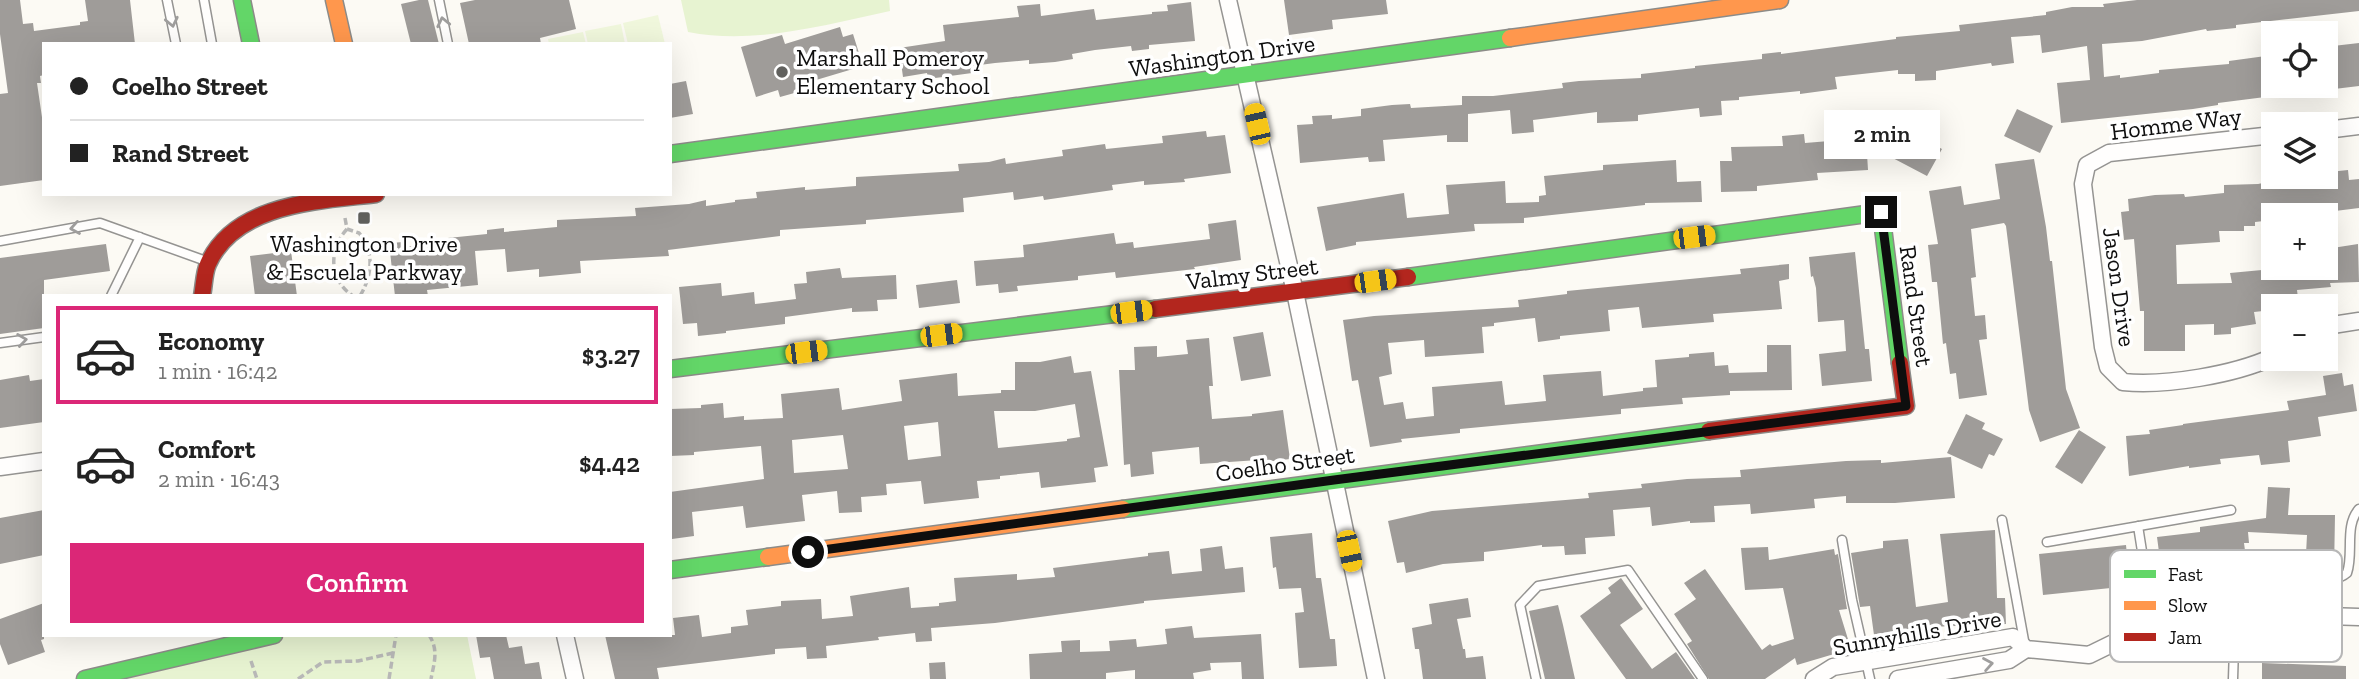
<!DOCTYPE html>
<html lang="en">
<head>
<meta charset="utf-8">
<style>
	body { margin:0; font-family:"Zilla Slab",serif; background:#f6f6f6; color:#222; height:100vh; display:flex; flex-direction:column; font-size:26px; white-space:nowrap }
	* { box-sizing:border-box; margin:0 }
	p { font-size:23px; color:#767676 }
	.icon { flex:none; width:38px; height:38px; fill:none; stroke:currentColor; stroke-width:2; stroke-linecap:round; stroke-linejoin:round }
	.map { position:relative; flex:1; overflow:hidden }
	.panel { position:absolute; left:42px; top:294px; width:630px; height:343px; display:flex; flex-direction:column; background:#fff; border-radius:0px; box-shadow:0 7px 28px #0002 }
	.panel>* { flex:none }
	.hud { position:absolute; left:42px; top:42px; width:630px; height:154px; border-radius:0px; box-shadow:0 7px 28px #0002; display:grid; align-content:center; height:154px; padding:0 28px; background:#fff }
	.buttons { position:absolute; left:2261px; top:21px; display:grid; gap:14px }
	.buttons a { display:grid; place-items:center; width:77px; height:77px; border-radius:0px; background:#fff; box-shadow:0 7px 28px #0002; font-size:35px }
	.end { position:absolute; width:32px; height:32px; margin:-16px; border:9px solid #0e0e0e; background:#fff; box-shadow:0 0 0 4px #fff }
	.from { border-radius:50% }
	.bubble { position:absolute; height:49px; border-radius:0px; background:#fff; box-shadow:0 7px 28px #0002; font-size:23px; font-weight:600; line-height:49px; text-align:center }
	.car { position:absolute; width:21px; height:42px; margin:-21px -10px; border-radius:9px; box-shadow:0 0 5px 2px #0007; background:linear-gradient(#f5c518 24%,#345 0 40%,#f5c518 0 76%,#345 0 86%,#f5c518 0) }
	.hud b { display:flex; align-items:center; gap:24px; height:66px; font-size:26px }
	.hud b+b { border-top:2px solid #e0e0e0 }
	.hud i { width:18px; height:18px; background:#222 }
	ul { padding:12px 0 0; list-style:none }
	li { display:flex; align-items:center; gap:21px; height:98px; margin:0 14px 10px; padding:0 14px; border:4px solid transparent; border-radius:0px }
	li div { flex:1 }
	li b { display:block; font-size:26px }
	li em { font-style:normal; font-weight:600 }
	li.active { border-color:#db2777 }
	li>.icon { width:63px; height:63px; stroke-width:1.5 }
	.cta { display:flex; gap:14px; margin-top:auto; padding:14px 28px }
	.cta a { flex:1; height:80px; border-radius:0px; background:#db2777; color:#fff; font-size:28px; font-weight:600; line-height:80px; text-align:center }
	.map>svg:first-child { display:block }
</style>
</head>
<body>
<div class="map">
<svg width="2359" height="679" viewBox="0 0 2359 679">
	<rect width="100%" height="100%" fill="#fcfaf4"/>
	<path fill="#e7f3d1" d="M681,0h208l1,11c-66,14 -135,34 -202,21z
		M274,635h193l9,44h-382z"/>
	<path fill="#f0f7dc" d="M658,15l7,29h-37l-5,-21z
		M621,24l4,20h-37l-3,-13z
		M583,32l3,12h-37l-1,-5z"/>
	<path fill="#9f9c99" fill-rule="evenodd" d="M0,0h20l3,24 10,-1 1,8 46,-6v-3l8,-1 -3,-21h45l5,44h-91v31l-4,1 1,7h-4l7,48v49l-44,6v-92l8,-1 -8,-59z
		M419,0h9l11,44h-28l-10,-40z
		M475,0h94l7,29 -36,9 1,6h-72l-9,-41z
		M1284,0h102l2,14 -56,6 1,9 -44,6z
		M2137,0h222v11l-123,14v3l-29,3 -1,-2 -64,12 -40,3 2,33 16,-2v3l39,-5v-3l70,-6v-3l44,-6v41l-55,7v2l-25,4 -132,14 -4,-40 33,-3 -3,-34 -45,7 -2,-18 -29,2 3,26 -22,3 -1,-3 -55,8v9l-21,1v-7h-17v-4l-63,7 2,12 -37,5v-3l-61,6v3l-18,1 1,14 -22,2 -1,-9 -61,7v6l-41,2v-11l-64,8 1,12 -22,2 -2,-24 -31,3 -11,1v28h-21v-7l-64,5 2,21 -16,1 -1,-5 -68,6 -3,-38 16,-1 -1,-8 20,-1v4l29,-3v-7l31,-4 18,-1 1,4 51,-3v-9h31l70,-8 -1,-5 17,-2 62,-3v-4l54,-6v-2l67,-7v-5l19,-2v2l115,-15v-2l64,-6 -1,-6 87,-10v-3l26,-5h32l-1,-3z
		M1191,2l4,39 -46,4v4l-17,2 -1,-5 -36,4 -23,4 1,5 -18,3 -26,2v-4l-34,3 -23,3v7l-44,6 -1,-6 -24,4 -4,-29 46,-7 -2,-16 76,-8 -2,-11 23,-2 1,12 53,-7 2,11 56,-6v-2l16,-1 -1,-6z
		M840,27l3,10 10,-3 10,32 -67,20 2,6 -18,5 -2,-7 -22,7 -15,-50 41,-12 3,9z
		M2359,43v43l-33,4v-40l7,-1v-3z
		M686,81l7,33 -23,4v-34z
		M2017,109l36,17 -13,27 -36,-17z
		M1913,119l22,12 -6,11 13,7 -15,27 -40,-21 11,-20 6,3z
		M1206,131l1,6 18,-2 6,38 -47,6 1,3 -41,3v-4l-32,4 1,5 -69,10 -1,-4 -29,4 -1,-8 -50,6 1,14 -98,8v4l-86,6v6l-112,14 1,6 -89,5 1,12 -42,4v-8l-32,3 -2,-23 -30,2 3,34 -51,5 1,6h-33l-6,-53 15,-1 1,5 33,-4v-4l49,-5v-4l17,-2v4l53,-5v-7l79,-4 -1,-8 54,-4 17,-4v6l29,-4v-2l22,-2 -1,-6 49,-5v3l51,-4v-9l103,-6 -1,-7 31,-2 16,-4 1,6 57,-8 -1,-6 43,-6 1,5 57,-6 -1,-7z
		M1804,134l1,9 61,-5 2,32 -51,3 1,7 -61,6v5l-36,1 -1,-31h12l-1,-14 52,-1 -1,-10z
		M2034,159l12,68 4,34h2l14,128 14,39 -40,14 -11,-32 -23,-184 -2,-3 -33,6 5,48 -5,1 4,38 10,-1 2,24 -8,1 8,55 -28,4 -3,-26 -6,1 -4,-31 -3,1 -6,-62h-5l-4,-37 10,-1 -9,-53 32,-5 3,19 36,-6 -5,-35z
		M1676,160l1,22 24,-1 1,21 -57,1v2l-121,13v5l-50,1 1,7 -119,11v3l-30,6 -9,-44 87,-14 3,25 42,-4 -3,-29 59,-4 1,22 33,-1v-6l7,-1 -2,-19 59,-6v-5z
		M2348,170l1,10 10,-1v29l-56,7h-30v5l-18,2v4h-11v5h-25l1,11 -44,3 1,39 55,-1 -2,-10 32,-3v-2h64v-19l32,-5 1,38 -29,1 1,4 -34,3 1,8 -36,5 1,8 -9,1 2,12 -25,4v6l-17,1v-11l-29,1v26h-41v-40h-4l-6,-72 -10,1 -3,-28 8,-1 -1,-12 27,-4 29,-1 1,3 39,-4v-8l34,-1 33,-7h38v-5z
		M1236,220l5,40 -47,7 1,2 -79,9 -1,-6 -37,4v4l-61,6 1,5 -19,2 -1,-9 -22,2 -2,-25 50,-4 -1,-12 91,-12 2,11 17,-2 1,6 76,-9 -2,-15z
		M106,244l4,27 -66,9v48l-44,6v-76z
		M291,251l6,45h-42l-5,-40z
		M1855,252l10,97h4l3,32 -50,5 -3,-32 27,-3 -2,-31 -26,2 -2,-34 -3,-12 -2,1 -2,-20z
		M1789,264v15l-10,2 3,28 -69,5 1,8 -72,6 -3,-21 -31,3 2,21 -50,5v3l-22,3 -3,-24 -41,5v3l-12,1 2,26 -59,4 -1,-17 -36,3 4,31 -13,3 5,28 19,-3 3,17 28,-3 -2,-29 70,-6 3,24 41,-4 -3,-26 58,-4 2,25 40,-5v-3l14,-1 -2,-27 34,-3v-3l25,-2 1,14 13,-1 1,8 38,-1v-27h24l1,45 -62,1v4l-48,3 1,6 -62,5v5l-161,15v4l-59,6 1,3 -32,5 -12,-67 -6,1 -9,-61 31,-4 145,-9 -1,-7 49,-6v-3l174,-17 -1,-5z
		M840,268l2,10 54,-3 1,24 -20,1 1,11 -26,1v-4l-67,9v7l-59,7v2l-28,3 -1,-13 -14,1 -4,-37 42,-4 1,13 32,-4 1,12 41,-5 -2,-15 13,-1 -1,-11z
		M957,280l3,23 -41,5 -3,-23z
		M1263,332l8,44 -30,5 -8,-44z
		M1209,338l4,48h-4l3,33 40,-3v-2l31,-4 7,49 -32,4v-3l-58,4 -1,-17 -47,5 2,22 -23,3 -1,-13 -6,1 -5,-95h16l-1,-23 23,-1v11l31,-3 -2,-14z
		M1071,356l3,17 17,-2 17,95 -14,2 2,14 -55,6 -2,-16 -39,4v3l-23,2 2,17 -55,6 -3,-23 -35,3 1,11 -26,2 1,15 -23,1 -2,-22 -35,4 3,26 -59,7 -3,-22 -51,6 2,24 -22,3 -2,-47 94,-13 -3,-33 -67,6v3l-24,1v-47l31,-1v-3l22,-2 1,15 20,-2v4l39,-2 -2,-24 58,-6 3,22 60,-9 -3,-21 58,-7 1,23 43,-3v-3h14v-28h25zM1075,404l5,33 -13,2v2l-69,7 -4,-37h41zM938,422l3,34 -33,4 -4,-34zM843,435l5,34 -54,4 -2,-33z
		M2342,373l2,13 9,-2 4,27 -39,6 3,19 -33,5 2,21 -29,3 -2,-10 -39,4 1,5 -32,4v-2l-60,10 -3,-40 24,-2 -1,-4 34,-5v-1l106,-14 -2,-9 39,-6 -3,-19z
		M29,375l1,6 14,-2v43l-44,6v-48z
		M1966,414l19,9 -3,6 21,10 -9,17 -5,-2 -7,15 -35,-16z
		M2079,430l27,17 -24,37 -27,-17z
		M1951,457l4,41 -60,5h-49v-7l-32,3 1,9 -64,6 -1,-10 -36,2 1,16 -25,1v-2l-38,5 -2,-19 -37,3 2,26 -30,2 1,16 -21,1 -1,-9 -22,1v-2l-58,7v9l-41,3 -37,9 -2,-11 -7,1 -9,-42 44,-10 157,-13 -1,-5 54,-5 -1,-4 46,-5 54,-2 -1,-7 106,-9 35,-1v3z
		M2268,487l22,1 -2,27h47l-1,57 -29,1 2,-38 -59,-3 1,11h-5l2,15 -42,5 1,7 -43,5 -5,-38 43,-5v-5l66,-9z
		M44,510v45l-44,9v-46z
		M1995,530l2,68h8l1,26 -76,3 1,4 -48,7 -1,-4 -8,1 -4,-29 -10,1 -9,-54 32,-5v-7l25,-2 8,68 32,-5 -8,-68z
		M1312,533l4,45h5l9,61h5l2,27 -38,2 -4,-55 9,-1 -3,-24 -22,1 -3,-22 -3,1 -3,-31z
		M2126,545l4,41 -87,9 -4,-41z
		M1222,546l3,23 18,-2 2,25 -101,9v2l-149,20 -64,5 1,13 -16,1 -1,-9 -37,4 1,3 -53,6 1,12 -20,1 -1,-12 -31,2v5l-118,14 2,11h-44l-10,-44h70l-2,-17 26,-3 3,22 29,-4v-6l17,-2 -2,-15 35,-4v-5l40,-2 1,20 31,-3 -3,-20 59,-9 2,21 28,-2v-3l17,-2 -2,-23 63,-4v6l38,-3 -2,-9 95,-12v-3l21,-2 3,23 30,-3 -2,-22z
		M1768,547l1,13 65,-11 1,6 3,-1 9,55 -8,1 12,39 -54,16 -2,-7 -30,21h-56l-22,-35 5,-3 -18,-27 22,-15 -12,-16 21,-14 57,81 8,-6 2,2 22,-7 -11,-51 -38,2 -4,-42z
		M1621,578l22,31 -23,16 32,44 24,-17 19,27h-69l-46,-63 31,-23 -3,-5z
		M1468,598l3,19 -14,2 6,30h2l1,9 17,-2 3,23h-63l-4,-30h-4l-3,-21 20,-4 -3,-20z
		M44,603v36l-3,1 4,12 -37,13 -8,-21v-25z
		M1558,605l5,20 12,54h-30l-16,-68z
		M1192,626l2,12 67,-4 3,45h-22l-1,-17 -31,1 1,7 -18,3 1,6h-59v-9l-29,3v6h-76l-1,-25 33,-2 -1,-11 19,-1v12l30,-1 -1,-10 27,-2 1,8 30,-3 -2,-15z
		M476,635h30l3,13 13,-2 3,18 14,-2 3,17h-48l-4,-22 -10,1z
		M945,662l1,17h-16l-1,-16z
		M2262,663l84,3v13h-84z"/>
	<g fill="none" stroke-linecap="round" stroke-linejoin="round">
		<defs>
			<path id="lane" d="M167,0l9,44
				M204,0l8,44
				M439,0l9,44
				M0,241l100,-18 106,38
				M111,296l29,-59
				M0,343l44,-6
				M2002,520l23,126
				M2138,526l16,101
				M1842,540l10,60 18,79
				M2047,542l184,-32
				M2279,615c1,-7 1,-16 4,-23 10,-20 47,-4 64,-19 7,-20 -3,-47 12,-64
				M1536,679l-16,-74 18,-19 90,-16 75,109
				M2233,679l2,-62"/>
			<path id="street" d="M1228,0l67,292 81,387
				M2326,130l33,-4
				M2273,135l-164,18 -22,12 -4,19 20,163 5,20 15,15c44,4 110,-7 150,-25
				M2326,326l33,-5
				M0,467l44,-6
				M565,635l10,44
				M1814,679l19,-12 180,-30 13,12 63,6 53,-26 118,-15 99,3
				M1898,679l111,-19 17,-11"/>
			<path id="fast" d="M242,0l9,44
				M670,154l840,-116
				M1408,277l473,-65 19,151
				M670,369l485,-60
				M1123,509l586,-78
				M670,570l98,-13
				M85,679l189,-44"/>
			<path id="slow" d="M334,0l10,44
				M1510,38l270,-38
				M768,557l355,-48"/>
			<path id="jam" d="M202,296c2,-10 2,-23 6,-32 27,-61 111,-63 168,-70
				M1155,309l253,-32
				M1709,431l197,-25 -6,-43"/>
		</defs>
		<use href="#lane" stroke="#959492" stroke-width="11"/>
		<use href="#street" stroke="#959492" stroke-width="19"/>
		<use href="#fast" stroke="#8c8b88" stroke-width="19"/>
		<use href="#slow" stroke="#8c8b88" stroke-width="19"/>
		<use href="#jam" stroke="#8c8b88" stroke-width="19"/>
		<path stroke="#b8b8b7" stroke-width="3.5" stroke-dasharray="7 3.5" stroke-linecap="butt" d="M345,218l2,11 12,4c16,18 13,43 1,63
			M347,229c-19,21 -18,51 6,67
			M429,635c10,15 5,28 2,44
			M251,661l6,18
			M298,679l25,-17 35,-1 35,-8
			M389,679l7,-44"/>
		<use href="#lane" stroke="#fffefd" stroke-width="8"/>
		<use href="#street" stroke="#fffefd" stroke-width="16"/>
		<use href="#fast" stroke="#63d668" stroke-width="16"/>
		<use href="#slow" stroke="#ff974d" stroke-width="16"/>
		<use href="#jam" stroke="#b3261e" stroke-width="16"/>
	</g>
	<defs><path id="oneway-chevron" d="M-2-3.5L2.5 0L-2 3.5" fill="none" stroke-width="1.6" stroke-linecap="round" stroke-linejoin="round" transform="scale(1.75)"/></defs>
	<g stroke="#9f9e9d">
		<use href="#oneway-chevron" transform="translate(172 22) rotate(78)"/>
		<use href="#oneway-chevron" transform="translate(443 22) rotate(-102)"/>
		<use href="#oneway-chevron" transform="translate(75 228) rotate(170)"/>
		<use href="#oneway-chevron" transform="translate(22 340) rotate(-8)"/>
		<use href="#oneway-chevron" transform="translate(1988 664) rotate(-10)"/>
	</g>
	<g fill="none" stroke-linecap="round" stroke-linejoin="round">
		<path stroke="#0e0e0e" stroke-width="9" d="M808,552l526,-72 572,-74 -25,-194"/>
	</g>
	<g fill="#61615e" stroke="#fff" stroke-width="2.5">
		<circle cx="782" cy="72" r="7"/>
		<rect x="357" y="211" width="14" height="14" rx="3.5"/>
	</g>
	<g text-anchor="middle" stroke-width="7" stroke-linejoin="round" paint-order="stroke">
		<g font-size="24" fill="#0e0e0e" stroke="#fff">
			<text transform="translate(1222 56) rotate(-8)" y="8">Washington Drive</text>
			<text transform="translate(2176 124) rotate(-7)" y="8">Homme Way</text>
			<text transform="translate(1252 274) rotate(-7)" y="8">Valmy Street</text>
			<text transform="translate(2119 287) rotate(82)" y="8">Jason Drive</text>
			<text transform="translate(1916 306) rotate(82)" y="8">Rand Street</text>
			<text transform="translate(1285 464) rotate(-8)" y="8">Coelho Street</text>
			<text transform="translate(1917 633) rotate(-10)" y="8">Sunnyhills Drive</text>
		</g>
		<g font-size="24" fill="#0e0e0e" stroke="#fff" text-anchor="start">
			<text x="796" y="66">Marshall Pomeroy<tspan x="796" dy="28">Elementary School</tspan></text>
			<text x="364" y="252" text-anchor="middle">Washington Drive<tspan x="364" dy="28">&amp; Escuela Parkway</tspan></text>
		</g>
	</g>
	<rect x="2110" y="550" width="232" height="112" rx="10" fill="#fff" stroke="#b7b7b7" stroke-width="2"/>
	<rect x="2124" y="570" width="32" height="8" fill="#63d668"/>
	<rect x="2124" y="601" width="32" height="9" fill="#ff974d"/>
	<rect x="2124" y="633" width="32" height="8" fill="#b3261e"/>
	<g font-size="19" fill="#0e0e0e">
		<text x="2168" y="581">Fast</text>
		<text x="2168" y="612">Slow</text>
		<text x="2168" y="644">Jam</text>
	</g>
</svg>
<div class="buttons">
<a><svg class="icon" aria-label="locate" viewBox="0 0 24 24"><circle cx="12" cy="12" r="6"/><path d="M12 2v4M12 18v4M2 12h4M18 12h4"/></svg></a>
<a><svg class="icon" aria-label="layers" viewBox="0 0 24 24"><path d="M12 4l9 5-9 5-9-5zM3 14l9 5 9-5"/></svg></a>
<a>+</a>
<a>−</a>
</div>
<i class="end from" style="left:808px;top:552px"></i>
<i class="end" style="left:1881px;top:212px"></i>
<div class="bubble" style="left:1824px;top:110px;width:116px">2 min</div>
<i class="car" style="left:1257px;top:124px;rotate:347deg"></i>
<i class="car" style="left:1694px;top:237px;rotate:83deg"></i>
<i class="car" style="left:1375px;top:281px;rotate:82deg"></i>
<i class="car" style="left:1131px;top:312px;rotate:83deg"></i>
<i class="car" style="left:941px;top:335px;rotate:83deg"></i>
<i class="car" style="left:806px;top:352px;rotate:83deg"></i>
<i class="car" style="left:1349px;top:551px;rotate:168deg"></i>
<div class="hud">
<b><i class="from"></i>Coelho Street</b>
<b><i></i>Rand Street</b>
</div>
<section class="panel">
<ul>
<li class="active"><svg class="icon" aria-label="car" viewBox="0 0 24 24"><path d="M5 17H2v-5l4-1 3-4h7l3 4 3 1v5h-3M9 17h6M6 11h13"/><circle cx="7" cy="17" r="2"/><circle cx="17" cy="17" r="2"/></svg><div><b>Economy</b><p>1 min · 16:42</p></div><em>$3.27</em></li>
<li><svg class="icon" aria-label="car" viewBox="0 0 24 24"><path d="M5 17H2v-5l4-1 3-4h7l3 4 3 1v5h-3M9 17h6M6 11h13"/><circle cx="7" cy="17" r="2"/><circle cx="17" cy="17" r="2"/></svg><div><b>Comfort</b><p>2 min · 16:43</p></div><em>$4.42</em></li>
</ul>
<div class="cta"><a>Confirm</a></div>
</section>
</div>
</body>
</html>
